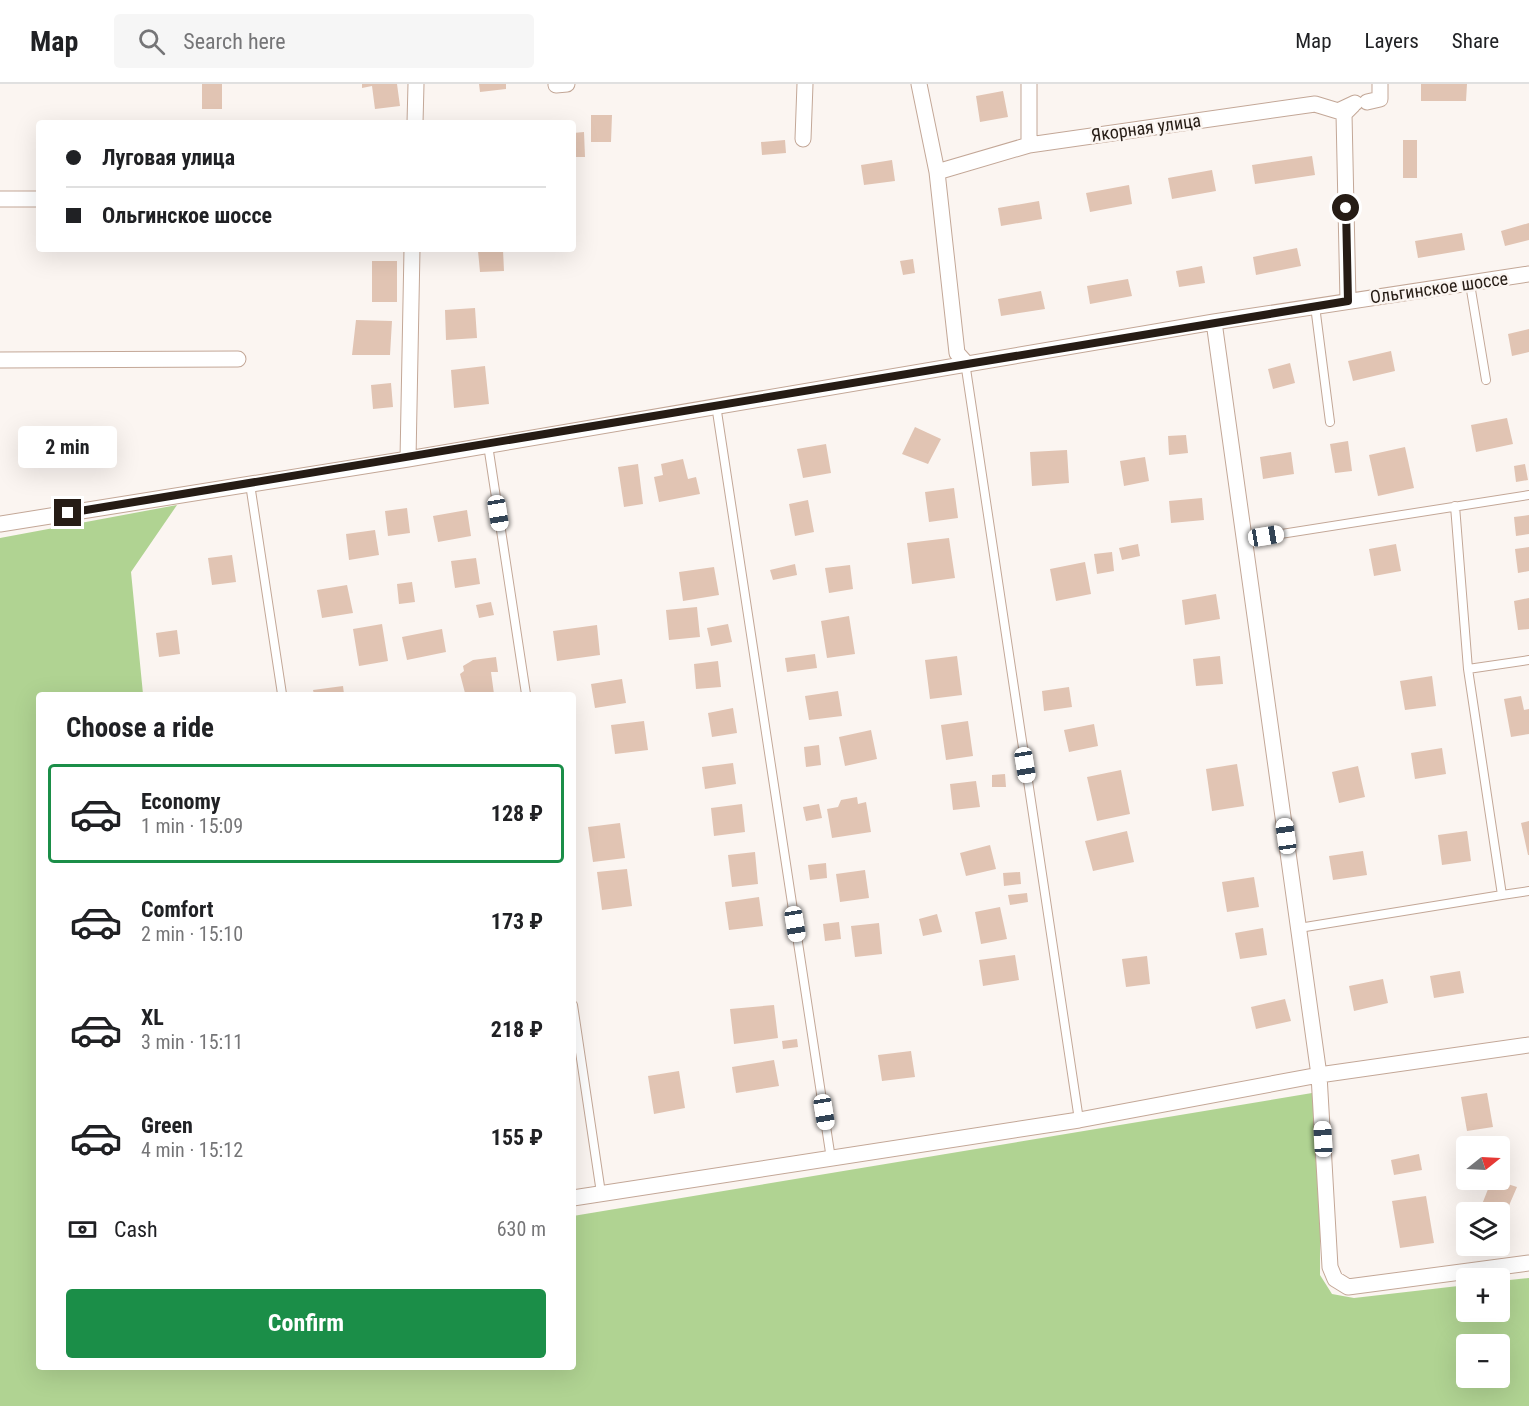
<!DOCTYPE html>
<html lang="en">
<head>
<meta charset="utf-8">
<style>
	body { margin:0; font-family:"Roboto Condensed",sans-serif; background:#f6f6f6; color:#202124; height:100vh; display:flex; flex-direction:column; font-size:22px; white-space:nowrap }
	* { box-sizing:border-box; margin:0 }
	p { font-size:20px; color:#757577 }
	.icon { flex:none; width:33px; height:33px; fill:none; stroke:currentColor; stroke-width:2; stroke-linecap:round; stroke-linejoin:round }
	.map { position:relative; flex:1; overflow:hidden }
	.side { position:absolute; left:36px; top:608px; width:540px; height:678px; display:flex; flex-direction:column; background:#fff; border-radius:6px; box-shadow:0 6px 24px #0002 }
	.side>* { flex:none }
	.banner { position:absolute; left:36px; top:36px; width:540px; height:132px; border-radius:6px; box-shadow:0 6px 24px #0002; display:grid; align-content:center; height:132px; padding:0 30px; background:#fff }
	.needle { width:39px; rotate:72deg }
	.controls { position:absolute; left:1456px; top:1052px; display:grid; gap:12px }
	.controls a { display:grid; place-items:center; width:54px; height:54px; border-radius:6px; background:#fff; box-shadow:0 6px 24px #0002; font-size:30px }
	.end { position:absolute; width:27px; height:27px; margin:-14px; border:8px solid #261c15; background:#fff; box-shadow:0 0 0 3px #fff }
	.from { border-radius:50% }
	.bubble { position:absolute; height:42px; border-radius:6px; background:#fff; box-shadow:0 6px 24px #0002; font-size:20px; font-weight:700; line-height:42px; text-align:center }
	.car { position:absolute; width:18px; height:36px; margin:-18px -9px; border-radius:8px; box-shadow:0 0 4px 2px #0007; background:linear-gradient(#fff 24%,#345 0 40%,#fff 0 76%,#345 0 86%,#fff 0) }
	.banner b { display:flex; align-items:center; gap:21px; height:57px; font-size:22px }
	.banner b+b { border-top:2px solid #e0e0e0 }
	.banner i { width:15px; height:15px; background:#202124 }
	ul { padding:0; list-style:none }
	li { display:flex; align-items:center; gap:18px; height:99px; margin:0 12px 9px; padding:0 18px; border:3px solid transparent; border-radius:6px }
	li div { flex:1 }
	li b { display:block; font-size:22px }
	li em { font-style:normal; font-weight:700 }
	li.on { border-color:#1b8e48 }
	li>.icon { width:54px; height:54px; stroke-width:1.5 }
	h2 { padding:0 30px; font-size:27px; line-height:72px }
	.pay { display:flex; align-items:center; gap:15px; height:66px; padding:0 30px; font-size:22px }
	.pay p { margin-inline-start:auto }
	.primary-button { display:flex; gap:12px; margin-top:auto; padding:12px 30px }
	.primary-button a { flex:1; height:69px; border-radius:6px; background:#1b8e48; color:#fff; font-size:24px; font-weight:700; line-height:69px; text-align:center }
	header { display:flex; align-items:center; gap:36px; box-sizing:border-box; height:84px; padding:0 30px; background:#fff; border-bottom:2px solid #e0e0e0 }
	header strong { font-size:28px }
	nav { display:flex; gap:33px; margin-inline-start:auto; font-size:21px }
	.search { width:420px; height:54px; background:#f6f6f6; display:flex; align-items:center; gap:15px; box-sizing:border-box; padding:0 21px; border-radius:6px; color:#757577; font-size:22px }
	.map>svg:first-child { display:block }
</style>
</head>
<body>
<header>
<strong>Map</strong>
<div class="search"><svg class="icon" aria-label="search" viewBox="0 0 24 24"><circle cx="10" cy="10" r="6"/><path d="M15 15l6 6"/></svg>Search here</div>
<nav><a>Map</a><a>Layers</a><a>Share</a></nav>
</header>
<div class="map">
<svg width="1529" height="1322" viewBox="0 0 1529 1322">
	<rect width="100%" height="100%" fill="#fbf5f1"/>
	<path fill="#b0d392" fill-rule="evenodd" d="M177,421l-46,67 12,122h-104v672h534v-150l739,-123 8,12v170l12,19 22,4 113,-13v26h33v-30l29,-3v128h-1529v-868zM1467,1260h33v33h-33z"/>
	<path fill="#e1c4b3" d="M202,0h20v25h-20z
		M362,0h35l3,22 -25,3 -3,-23 -10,2z
		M479,0h27v5l-26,3z
		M1421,0h46l-1,17h-45z
		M1003,7l5,26 -28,5 -4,-26z
		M591,31h21l-1,27h-20z
		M584,48l1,25h-12v-24z
		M785,56l1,13 -24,2 -1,-13z
		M1403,56h14v38h-14z
		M1312,72l3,19 -60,9 -3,-19z
		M892,76l3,21 -31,4 -3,-20z
		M1212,86l4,21 -44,8 -4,-21z
		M1129,101l3,19 -42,8 -4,-19z
		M1039,117l3,18 -41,7 -3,-18z
		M1529,139v17l-24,6 -4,-15z
		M1462,149l3,17 -47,8 -3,-17z
		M1297,164l4,18 -45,9 -3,-18z
		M503,166l1,21 -24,1 -2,-21z
		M913,175l2,14 -12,2 -3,-14z
		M372,177h25v41h-25z
		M1202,182l3,17 -26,4 -3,-16z
		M1128,195l4,17 -42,8 -3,-18z
		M1041,207l4,18 -44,7 -3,-17z
		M475,224l2,30 -31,2 -1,-30z
		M356,236l36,1 -2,34h-38z
		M1529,245v23l-17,4 -4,-22z
		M1391,267l4,20 -42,10 -5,-20z
		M1290,279l5,20 -22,6 -5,-20z
		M485,282l4,38 -35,4 -3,-38z
		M391,299l2,24 -20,2 -2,-24z
		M1507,334l6,26 -37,8 -5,-27z
		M915,343l26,12 -13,25 -26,-10z
		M1186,351l2,18 -19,2 -1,-19z
		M1348,357l4,30 -17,2 -5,-29z
		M826,360l5,29 -28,5 -6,-29z
		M1405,363l9,41 -36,8 -9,-41z
		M1067,366l2,33 -37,3 -2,-34z
		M1291,368l3,22 -31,5 -3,-22z
		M1145,373l4,24 -25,5 -4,-25z
		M683,375l5,20 8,-2 4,17 -41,8 -5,-25 9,-2 -2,-11z
		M638,380l5,40 -19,3 -6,-40z
		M1525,380l3,16 -12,2 -2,-16z
		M954,404l4,30 -29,4 -4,-30z
		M1202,414l2,22 -33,3 -2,-22z
		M808,416l6,32 -19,4 -6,-32z
		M407,424l3,25 -22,3 -3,-25z
		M467,426l4,26 -33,6 -5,-26z
		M1529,431v19l-13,2 -2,-19z
		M375,446l4,25 -30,5 -3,-26z
		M949,454l6,40 -43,6 -5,-41z
		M1138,460l2,12 -18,4 -3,-12z
		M1396,460l5,27 -27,5 -5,-27z
		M1529,463v24l-11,2 -3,-24z
		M1112,468l2,19 -17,3 -3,-20z
		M232,471l4,27 -24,3 -4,-27z
		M476,474l4,26 -25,4 -4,-27z
		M1085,478l6,32 -35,7 -6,-32z
		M795,480l2,11 -24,5 -3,-10z
		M850,481l3,24 -24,4 -4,-25z
		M714,483l5,28 -36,6 -4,-29z
		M412,498l3,20 -16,2 -2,-20z
		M347,501l6,28 -31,5 -5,-28z
		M1216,510l4,25 -35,6 -3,-25z
		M1529,514v31l-11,1 -4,-29z
		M491,518l3,13 -15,3 -3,-13z
		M697,523l3,30 -31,3 -3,-30z
		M849,532l6,38 -28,4 -6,-37z
		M382,540l6,37 -29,5 -6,-37z
		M728,540l4,18 -21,4 -4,-18z
		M597,541l3,30 -43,6 -4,-30z
		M442,545l4,23 -39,8 -5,-23z
		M177,546l3,24 -21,3 -3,-24z
		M815,570l2,14 -30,4 -2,-14z
		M957,572l5,39 -32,4 -5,-39z
		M1220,572l3,28 -27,2 -3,-27z
		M496,573l2,15h-7l3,22 -29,-1 -5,-19 4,-3 -1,-5 10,-6z
		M718,577l3,26 -25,2 -2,-25z
		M1432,592l4,30 -31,4 -5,-29z
		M622,595l4,24 -31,5 -4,-24z
		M343,602l1,8h-30l-1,-4z
		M1069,603l3,20 -28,4 -2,-20z
		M838,607l4,25 -33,4 -4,-24z
		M1521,612l3,14 5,-1v25l-18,3 -7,-38z
		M733,624l4,25 -25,4 -4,-24z
		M644,637l4,29 -33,4 -4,-29z
		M968,637l5,35 -27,4 -5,-35z
		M1094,640l4,22 -29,6 -5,-22z
		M871,646l6,29 -32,7 -6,-29z
		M819,661l2,20 -15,2 -2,-20z
		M1442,664l4,26 -31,5 -4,-26z
		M733,679l3,21 -31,5 -3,-22z
		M1237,680l7,42 -32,5 -6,-42z
		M1358,682l7,31 -26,6 -7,-31z
		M1121,686l9,44 -33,7 -10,-44z
		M1005,690l1,13h-14v-12z
		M976,697l4,26 -27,3 -3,-26z
		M857,713l1,7 8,-2 5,30 -39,6 -5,-29 11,-2 3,-7z
		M742,720l3,28 -31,4 -3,-28z
		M819,720l3,14 -16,3 -3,-14z
		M1529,737v34h-1l-7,-32z
		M620,739l5,35 -32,4 -5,-35z
		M1127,747l7,31 -41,9 -8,-30z
		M1467,747l4,30 -29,4 -4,-30z
		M990,761l6,24 -30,7 -6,-23z
		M1363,767l4,24 -34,5 -4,-24z
		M755,768l3,32 -26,3 -4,-32z
		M826,779l1,15 -17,2 -2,-15z
		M627,785l5,37 -30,4 -5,-38z
		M865,786l4,28 -29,4 -4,-28z
		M1020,788l1,12 -17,2 -1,-13z
		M1254,793l5,30 -32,5 -5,-30z
		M1027,809l1,9 -18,3 -2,-10z
		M759,813l4,29 -34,4 -4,-28z
		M1000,823l7,32 -26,5 -6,-32z
		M937,830l5,18 -19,4 -4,-17z
		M839,838l2,17 -16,2 -2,-17z
		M879,839l3,31 -27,3 -4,-31z
		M1263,844l4,27 -27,4 -5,-26z
		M1015,871l4,25 -36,6 -4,-26z
		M1147,872l3,28 -24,3 -4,-28z
		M1460,887l4,22 -30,5 -4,-22z
		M1383,895l5,24 -34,8 -5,-25z
		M1285,915l6,22 -35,8 -5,-22z
		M774,921l4,33 -44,6 -4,-35z
		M797,955l1,8 -15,2 -1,-8z
		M911,967l4,26 -33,4 -4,-26z
		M774,976l5,26 -43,7 -4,-26z
		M679,987l6,37 -31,6 -6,-38z
		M1487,1009l6,34 -26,4 -6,-34z
		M1419,1070l3,16 -28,5 -3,-15z
		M1492,1095l25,8 -13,30 4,16 -8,1v-22h-21z
		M1426,1112l8,47 -34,5 -8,-47z"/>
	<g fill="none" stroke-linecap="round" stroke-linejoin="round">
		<defs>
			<path id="service" d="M1470,200l16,96
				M1315,222l15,116
				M965,278l114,758
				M716,321l115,754
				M488,361l38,249
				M250,400l32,210
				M1243,456l286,-45
				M1468,585l61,-9
				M1502,811l27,-4
				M1299,844l203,-33 -34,-226 -13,-163
				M573,921l28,188"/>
			<path id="minor" d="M919,0l18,88 20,181 8,9
				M556,1l11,-1
				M1367,18l13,-3v-15
				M415,39l1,-39
				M803,55l2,-55
				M1029,61v-61
				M937,88l92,-27 286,-41 23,7 17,-8
				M0,115h39
				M1348,217l-4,-187 9,-9
				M1214,238l105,753 11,192 5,12 13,8 181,-24
				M0,276l238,-1
				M408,375l4,-210
				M0,440l408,-65 806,-137 315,-48
				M573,1114l506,-78 240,-45 210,-30"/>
		</defs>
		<use href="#service" stroke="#c3a797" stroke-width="10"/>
		<use href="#minor" stroke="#c3a797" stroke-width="17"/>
		<use href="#service" stroke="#fff" stroke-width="8"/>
		<use href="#minor" stroke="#fff" stroke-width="15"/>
	</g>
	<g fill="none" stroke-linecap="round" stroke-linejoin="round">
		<path stroke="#261c15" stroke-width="8" d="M68,429c427,-68 853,-145 1280,-212l-2,-93"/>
	</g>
	<g text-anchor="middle" stroke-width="5" stroke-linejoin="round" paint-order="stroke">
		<g font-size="18" fill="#261c15" stroke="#fbf5f1">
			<text transform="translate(1146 44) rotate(-8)" y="6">Якорная улица</text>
			<text transform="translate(1439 204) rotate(-8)" y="6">Ольгинское шоссе</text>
		</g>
	</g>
</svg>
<div class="controls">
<a><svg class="needle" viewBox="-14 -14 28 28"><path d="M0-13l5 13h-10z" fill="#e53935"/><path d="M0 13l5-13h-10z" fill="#757577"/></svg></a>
<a><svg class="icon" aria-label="layers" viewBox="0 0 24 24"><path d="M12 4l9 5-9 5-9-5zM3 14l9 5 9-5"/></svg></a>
<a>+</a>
<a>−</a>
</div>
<i class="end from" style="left:1346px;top:124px"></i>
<i class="end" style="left:68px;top:429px"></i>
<div class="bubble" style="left:18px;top:342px;width:99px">2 min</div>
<i class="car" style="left:498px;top:429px;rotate:171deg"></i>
<i class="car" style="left:1266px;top:452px;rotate:81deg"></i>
<i class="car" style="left:1025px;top:681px;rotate:171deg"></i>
<i class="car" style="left:1286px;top:752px;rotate:352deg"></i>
<i class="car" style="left:795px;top:840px;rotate:171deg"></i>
<i class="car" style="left:824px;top:1028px;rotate:171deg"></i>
<i class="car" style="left:1323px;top:1055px;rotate:357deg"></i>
<div class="banner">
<b><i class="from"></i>Луговая улица</b>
<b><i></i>Ольгинское шоссе</b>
</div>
<section class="side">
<h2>Choose a ride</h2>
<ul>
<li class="on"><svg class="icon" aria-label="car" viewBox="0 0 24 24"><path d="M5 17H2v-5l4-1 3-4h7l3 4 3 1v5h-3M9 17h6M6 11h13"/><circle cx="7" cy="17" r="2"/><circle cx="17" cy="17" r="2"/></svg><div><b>Economy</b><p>1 min · 15:09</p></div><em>128 ₽</em></li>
<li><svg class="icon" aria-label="car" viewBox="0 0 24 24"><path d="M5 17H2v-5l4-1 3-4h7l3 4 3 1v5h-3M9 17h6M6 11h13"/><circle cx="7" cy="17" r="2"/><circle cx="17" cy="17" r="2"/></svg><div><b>Comfort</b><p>2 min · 15:10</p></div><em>173 ₽</em></li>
<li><svg class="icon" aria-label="car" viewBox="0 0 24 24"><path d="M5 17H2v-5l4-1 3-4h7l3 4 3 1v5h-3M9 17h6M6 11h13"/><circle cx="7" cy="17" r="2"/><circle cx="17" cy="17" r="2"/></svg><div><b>XL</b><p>3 min · 15:11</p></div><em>218 ₽</em></li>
<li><svg class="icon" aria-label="car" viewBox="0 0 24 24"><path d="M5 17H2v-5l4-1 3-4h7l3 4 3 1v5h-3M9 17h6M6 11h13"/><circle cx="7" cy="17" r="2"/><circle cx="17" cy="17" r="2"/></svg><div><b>Green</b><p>4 min · 15:12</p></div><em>155 ₽</em></li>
</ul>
<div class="pay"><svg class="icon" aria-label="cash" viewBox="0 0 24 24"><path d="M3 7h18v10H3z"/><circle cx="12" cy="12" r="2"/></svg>Cash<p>630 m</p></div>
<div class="primary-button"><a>Confirm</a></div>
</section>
</div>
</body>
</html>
